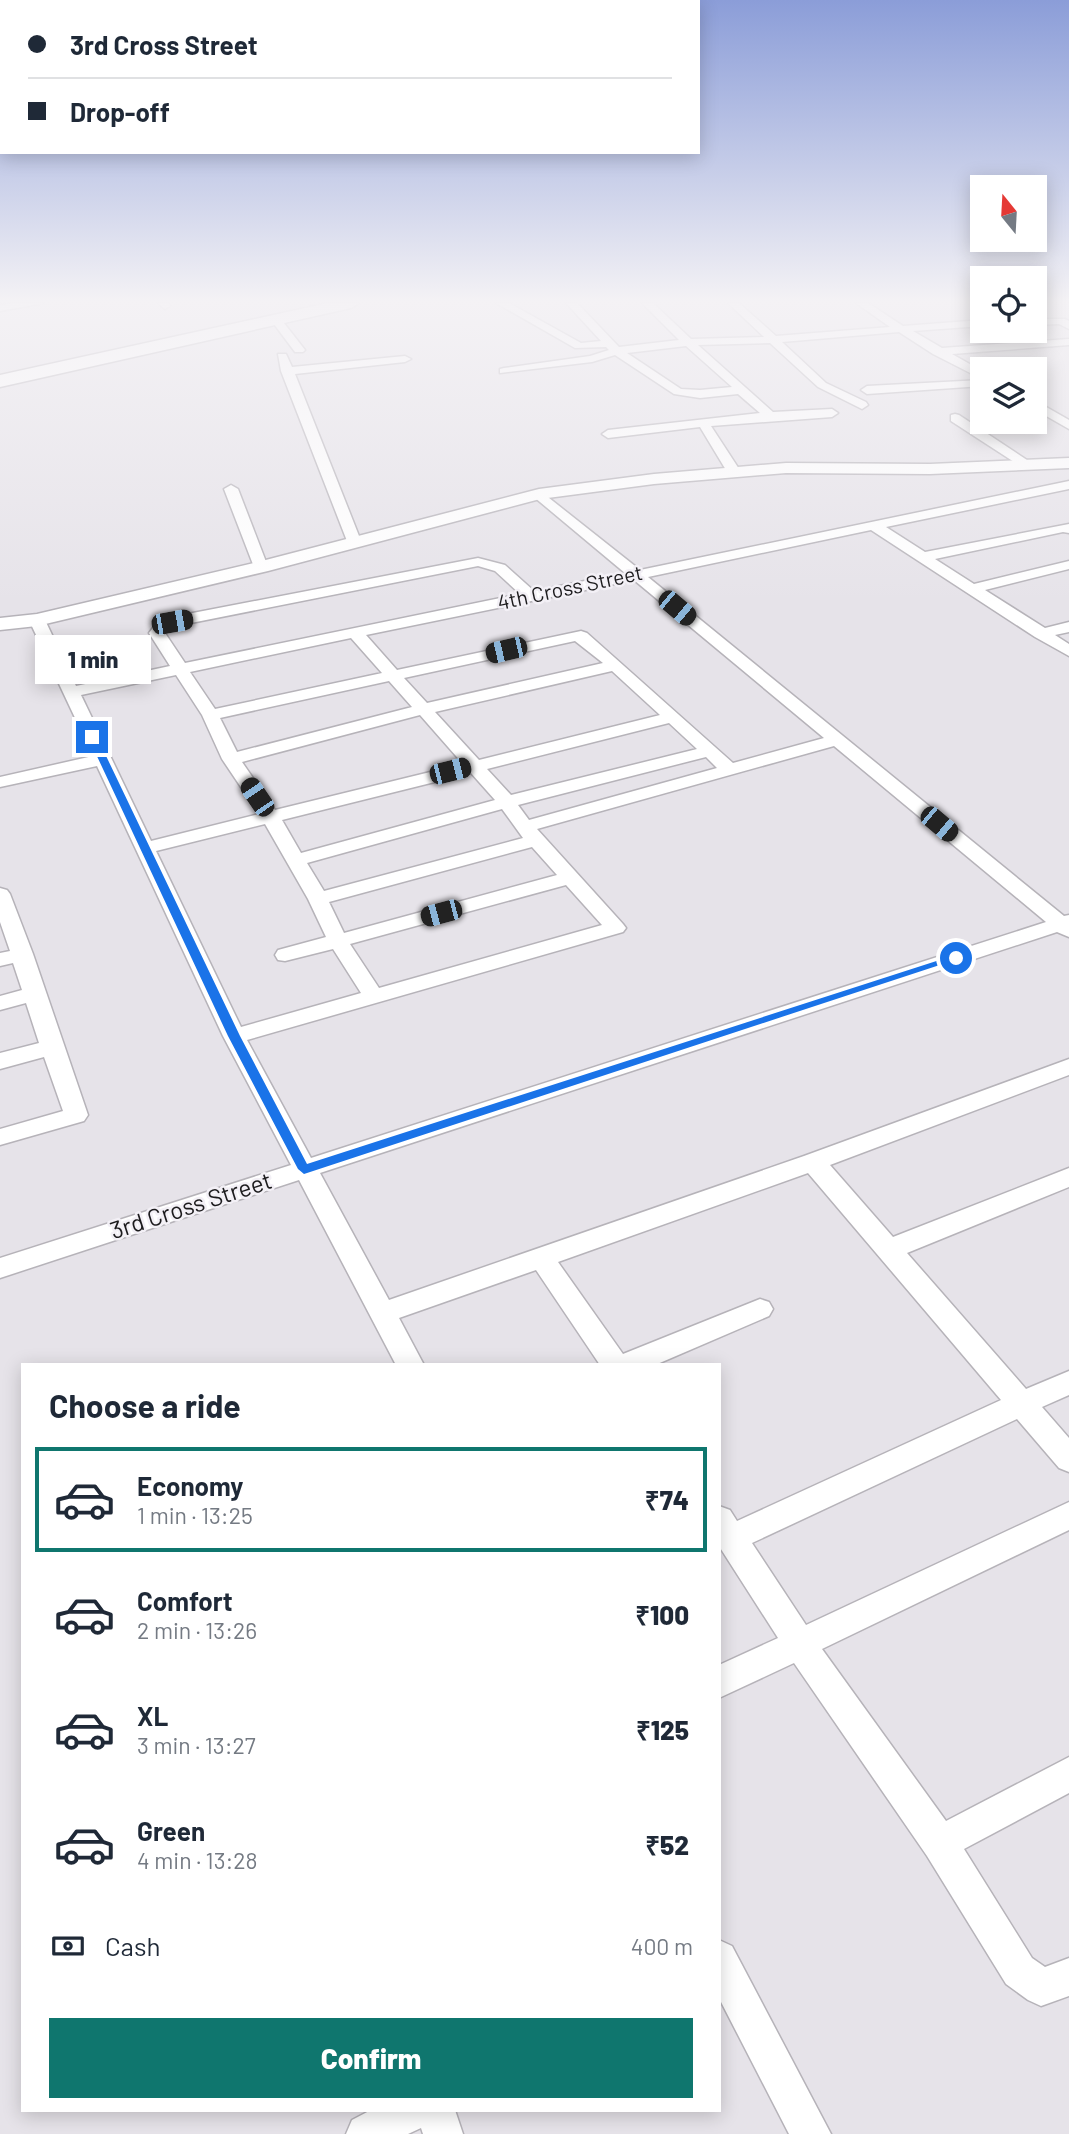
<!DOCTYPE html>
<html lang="en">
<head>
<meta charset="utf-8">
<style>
	body { margin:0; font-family:Barlow,sans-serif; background:#f2f2f3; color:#1f2937; height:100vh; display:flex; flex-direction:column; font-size:26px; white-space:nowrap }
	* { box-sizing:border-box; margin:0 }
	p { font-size:23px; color:#747a83 }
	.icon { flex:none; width:38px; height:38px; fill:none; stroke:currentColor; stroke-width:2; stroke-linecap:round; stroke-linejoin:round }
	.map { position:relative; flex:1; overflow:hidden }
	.details { position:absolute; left:21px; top:1363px; width:700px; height:749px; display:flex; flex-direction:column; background:#fff; border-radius:0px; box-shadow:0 4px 18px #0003 }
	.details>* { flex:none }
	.top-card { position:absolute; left:0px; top:0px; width:700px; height:154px; box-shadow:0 4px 18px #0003; display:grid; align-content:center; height:154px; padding:0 28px; background:#fff }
	.needle { width:46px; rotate:342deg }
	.buttons { position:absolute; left:970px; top:175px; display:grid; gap:14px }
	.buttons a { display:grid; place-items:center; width:77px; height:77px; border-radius:0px; background:#fff; box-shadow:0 4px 18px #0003; font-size:35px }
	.end { position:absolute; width:32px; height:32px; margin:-16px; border:9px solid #1a73e8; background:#fff; box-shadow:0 0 0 4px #fff }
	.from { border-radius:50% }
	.bubble { position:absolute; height:49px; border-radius:0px; background:#fff; box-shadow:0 4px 18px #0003; font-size:23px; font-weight:800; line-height:49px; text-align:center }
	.car { position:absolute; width:21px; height:42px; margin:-21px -10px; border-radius:9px; box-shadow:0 0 5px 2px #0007; background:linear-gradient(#222 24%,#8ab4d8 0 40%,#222 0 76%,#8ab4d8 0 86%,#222 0) }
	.top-card b { display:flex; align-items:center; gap:24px; height:66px; font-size:26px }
	.top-card b+b { border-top:2px solid #e0e1e3 }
	.top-card i { width:18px; height:18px; background:#1f2937 }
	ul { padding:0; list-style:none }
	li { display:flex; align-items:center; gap:21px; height:105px; margin:0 14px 10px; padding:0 14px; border:4px solid transparent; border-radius:0px }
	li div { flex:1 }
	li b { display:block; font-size:26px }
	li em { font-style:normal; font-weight:800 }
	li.selected { border-color:#0f766e }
	li>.icon { width:63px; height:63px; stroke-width:1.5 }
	h2 { padding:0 28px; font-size:32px; line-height:84px }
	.pay { display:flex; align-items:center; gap:18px; height:77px; padding:0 28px; font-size:26px }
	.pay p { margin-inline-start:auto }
	.cta { display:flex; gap:14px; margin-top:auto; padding:14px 28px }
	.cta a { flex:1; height:80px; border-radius:0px; background:#0f766e; color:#fff; font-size:28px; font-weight:800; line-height:80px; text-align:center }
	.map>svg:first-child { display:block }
</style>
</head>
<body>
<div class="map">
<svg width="1069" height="2134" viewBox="0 0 1069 2134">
	<rect width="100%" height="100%" fill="#e6e3e9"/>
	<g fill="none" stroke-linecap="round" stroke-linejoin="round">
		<defs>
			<path id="minor" d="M15,303h29l-44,8v-6z
				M158,303h10l2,3 -5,3z
				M496,303h13l72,40 20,-2 -35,-38h11l42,44 60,-7 -37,-37h11l38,36 73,-2 -36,-34h11l37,33 114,-9 -34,-24h12l35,23 79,-6v6l-69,5 29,17 127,-9v6l-117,9 30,17v8l-49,-25 -34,-22 -117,10 44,41 40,19 2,3 -6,4 -44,-22 -48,-44 -72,2 75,67 59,-3 6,4 -6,4 -121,9 30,46 -7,4 -5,-1 -29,-48 -92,11 -6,-4 6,-4 152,-17 -22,-19 -38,4 -26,-4 -59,-39 -23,7 -92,11v-4l4,-1 86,-12 19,-6 -3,-3 -31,1zM686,346l46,41 -32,3 -19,-1 -54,-36z
				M272,318h8l25,32 -2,2h-8l-24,-32z
				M1034,319h31l4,2v8l-10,-5 -25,1z
				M278,354h8l6,13 113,-11 6,3 -6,3 -110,12 66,167 -2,3h-10l-2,-3 -66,-170z
				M982,380v6l-115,8 -6,-4 6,-4z
				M1034,400l35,20v9l-35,-20z
				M955,414l4,1 74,49 -6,4 -5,-1 -71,-46v-6z
				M1069,481v8l-183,38 39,25 144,-28v9l-6,-1 -128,27 39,25 95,-23v8l-84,21 60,38 24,-6v10l-14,3 14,9v12l-34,-19 -164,-107 -223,47 416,339 5,-1v22l-12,-5 -737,241 69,127 415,-144 265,-97v16l-239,90 63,72 176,-69v19l-162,66 119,136 43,-18v24l-27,12 27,31v34l-10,-4 -42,-49 -265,124 54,82 263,-123v28l-247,119 124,172 123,-64v36l-105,56 68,109 13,9 24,-9v38l-28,10 -13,-6 -22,-16 -79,-128 -133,-193 -75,35v-33l59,-27 -59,-92v-40l11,4 7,11 264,-121 -193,-227 -250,89 65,92 137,-55 9,3 4,7 -4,7 -114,49h-55l-64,-95 -137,48 25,47h-28l-97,-185 -299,98v-20l291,-93 -68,-129 -126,-270 -97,21v-10l93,-21 -64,-136 3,-3h10l3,3 31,66 94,-20 -21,-33 7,-9 16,-7 306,-59 27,7 29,26 91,-18 -91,-76 -2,-3 7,-4 101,80zM478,566l17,5 25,23 -335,69 -20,-30 11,-7zM634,580l190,158 -91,25 -146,-130 -6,-2 -184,39 -31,-35zM351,638l31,35 -167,36 -25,-37zM575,641l28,22 -176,40 -23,-25zM612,671l48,44 -181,45 -44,-48zM176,675l26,40 20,44 37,55 -108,27 -70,-146zM389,681l23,26 -175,45 -17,-34zM420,715l43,49 -188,46 -33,-48zM669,723l28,26 -186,46 -24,-26zM834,746l212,176 -735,236 -64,-118 376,-108 3,-4 -3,-4 -86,-95zM706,757l11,11 -188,52 -11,-15zM471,773l24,27 -194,53 -19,-33zM502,809l21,29 -199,53 -17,-28zM265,824l43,75 18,38 -48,13 -3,5 3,5 7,1 48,-12 28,44 -120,34 -85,-176zM532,847l25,28 -213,58 -15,-31zM566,885l36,40 -223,63 -29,-44z
				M231,485l7,4 30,78 -2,3 -5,1 -7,-4 -30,-78z
				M0,888l7,2 3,4 23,60 55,161 -4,6 -84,24v-16l63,-18 -19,-54 -44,12v-16l39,-10 -13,-40 -26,7v-14l22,-6 -9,-27 -13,3v-13l10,-2 -10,-29z
				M719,1940l13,6 99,188h-42l-70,-136z
				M371,2110h84l8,24h-40l-2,-6 -13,6h-62l6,-14z"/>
			<path id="tertiary" d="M1069,458v10l-139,6 -144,-1 -132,11 -114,15 -272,72 -231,55 -37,4v-12l37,-4 221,-52 281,-73 115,-15 132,-11 144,1z"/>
			<path id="primary" d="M328,303h31l-8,5 -351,79v-12z"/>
		</defs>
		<use href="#minor" stroke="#b6b3b9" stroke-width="3"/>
		<use href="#tertiary" stroke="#b6b3b9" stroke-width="3"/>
		<use href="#primary" stroke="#b6b3b9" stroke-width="3"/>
		<use href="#minor" fill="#fff" fill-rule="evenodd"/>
		<use href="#tertiary" fill="#fff" fill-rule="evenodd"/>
		<use href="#primary" fill="#fff" fill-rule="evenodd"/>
	</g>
	<linearGradient id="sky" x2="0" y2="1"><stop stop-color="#8b9dd8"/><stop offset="0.5" stop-color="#f4f2f5"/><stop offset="1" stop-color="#f4f2f5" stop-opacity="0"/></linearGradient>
	<rect width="1069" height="602" fill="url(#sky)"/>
	<path fill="#1a73e8" d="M92,734l5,3 143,299 67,128 645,-208 9,2 -657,216 -6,-5 -70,-133 -140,-299z"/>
	<g text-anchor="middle" stroke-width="5" stroke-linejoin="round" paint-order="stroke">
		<g font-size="21" fill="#1c1b1d" stroke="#f3f0f6">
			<text transform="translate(570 588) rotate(-12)" y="7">4th Cross Street</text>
		</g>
		<g font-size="24" fill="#1c1b1d" stroke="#f3f0f6">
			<text transform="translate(191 1206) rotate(-18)" y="8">3rd Cross Street</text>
		</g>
	</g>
</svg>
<div class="buttons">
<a><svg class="needle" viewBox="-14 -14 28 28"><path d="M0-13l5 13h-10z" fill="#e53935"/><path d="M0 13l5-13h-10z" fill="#747a83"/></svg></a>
<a><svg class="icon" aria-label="locate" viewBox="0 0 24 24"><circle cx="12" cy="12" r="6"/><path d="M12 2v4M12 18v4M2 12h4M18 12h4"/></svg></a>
<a><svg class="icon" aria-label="layers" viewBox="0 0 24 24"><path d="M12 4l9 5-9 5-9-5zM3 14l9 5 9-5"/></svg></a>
</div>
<i class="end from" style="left:956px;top:958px"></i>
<i class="end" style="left:92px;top:737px"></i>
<div class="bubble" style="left:35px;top:635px;width:116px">1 min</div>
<i class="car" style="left:677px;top:608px;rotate:130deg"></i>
<i class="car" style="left:172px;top:622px;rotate:80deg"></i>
<i class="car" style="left:506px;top:650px;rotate:257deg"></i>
<i class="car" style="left:450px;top:771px;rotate:76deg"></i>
<i class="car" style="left:257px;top:797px;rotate:326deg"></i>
<i class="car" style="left:939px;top:824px;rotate:130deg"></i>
<i class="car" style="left:441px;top:913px;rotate:255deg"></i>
<div class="top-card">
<b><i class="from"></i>3rd Cross Street</b>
<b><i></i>Drop-off</b>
</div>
<section class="details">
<h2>Choose a ride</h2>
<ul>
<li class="selected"><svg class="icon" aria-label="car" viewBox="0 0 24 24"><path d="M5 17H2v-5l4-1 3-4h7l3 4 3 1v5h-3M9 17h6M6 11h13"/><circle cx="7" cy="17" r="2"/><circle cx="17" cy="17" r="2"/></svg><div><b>Economy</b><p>1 min · 13:25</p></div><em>₹74</em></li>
<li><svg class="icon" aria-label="car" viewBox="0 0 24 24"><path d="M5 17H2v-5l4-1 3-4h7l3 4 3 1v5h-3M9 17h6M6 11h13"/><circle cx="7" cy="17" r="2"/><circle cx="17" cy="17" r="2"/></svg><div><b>Comfort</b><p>2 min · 13:26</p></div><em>₹100</em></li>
<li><svg class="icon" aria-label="car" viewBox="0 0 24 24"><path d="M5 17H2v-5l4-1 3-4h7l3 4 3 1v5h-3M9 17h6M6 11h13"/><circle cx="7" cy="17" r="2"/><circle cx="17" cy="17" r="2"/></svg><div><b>XL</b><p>3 min · 13:27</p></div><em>₹125</em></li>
<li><svg class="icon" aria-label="car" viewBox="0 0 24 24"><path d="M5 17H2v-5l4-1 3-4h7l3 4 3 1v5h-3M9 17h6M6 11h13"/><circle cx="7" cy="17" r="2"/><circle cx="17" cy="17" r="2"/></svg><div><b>Green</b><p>4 min · 13:28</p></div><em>₹52</em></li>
</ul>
<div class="pay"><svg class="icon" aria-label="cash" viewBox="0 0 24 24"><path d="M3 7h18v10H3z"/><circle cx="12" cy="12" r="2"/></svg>Cash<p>400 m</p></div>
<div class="cta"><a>Confirm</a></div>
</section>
</div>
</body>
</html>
